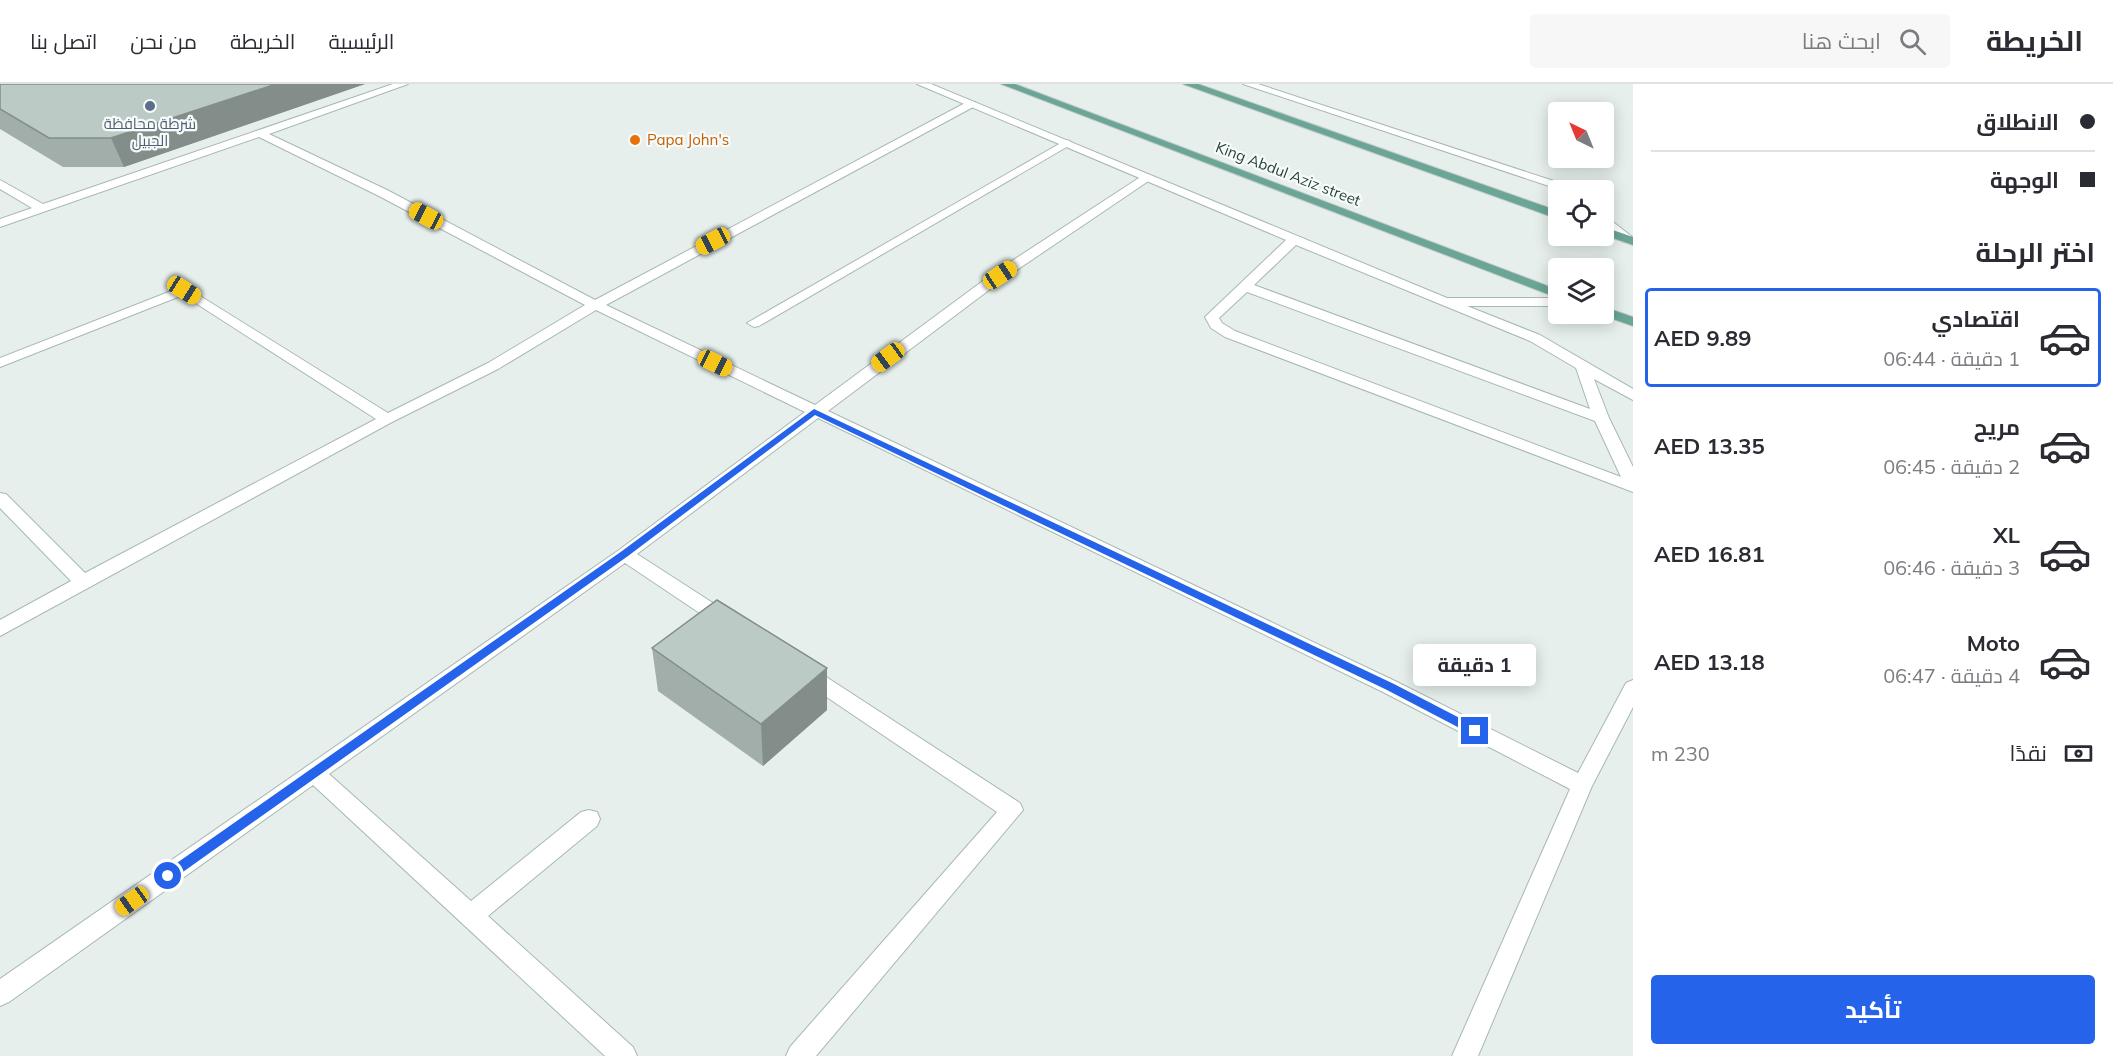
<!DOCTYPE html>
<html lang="ar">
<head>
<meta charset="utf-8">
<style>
	body { margin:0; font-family:Mulish,Cairo,sans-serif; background:#f7f7f7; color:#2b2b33; direction:rtl; height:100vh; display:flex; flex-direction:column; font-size:22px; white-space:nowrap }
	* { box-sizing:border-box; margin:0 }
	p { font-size:20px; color:#7c7c81 }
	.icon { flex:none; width:33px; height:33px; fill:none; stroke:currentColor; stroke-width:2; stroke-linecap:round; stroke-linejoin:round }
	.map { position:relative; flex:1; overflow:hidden; direction:ltr }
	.details { display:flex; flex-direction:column; background:#fff; width:480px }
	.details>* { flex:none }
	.top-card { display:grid; align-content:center; height:132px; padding:0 18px; background:#fff }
	.needle { width:39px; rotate:317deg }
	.buttons { position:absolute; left:1548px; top:18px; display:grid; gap:12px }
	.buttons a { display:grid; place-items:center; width:66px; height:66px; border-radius:6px; background:#fff; box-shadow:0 3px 15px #0003; font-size:30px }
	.end { position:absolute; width:27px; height:27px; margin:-14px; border:8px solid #2563eb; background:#fff; box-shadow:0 0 0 3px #fff }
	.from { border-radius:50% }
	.bubble { position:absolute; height:42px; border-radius:6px; background:#fff; box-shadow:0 3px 15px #0003; font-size:20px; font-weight:700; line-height:42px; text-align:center; direction:rtl }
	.car { position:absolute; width:18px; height:36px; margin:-18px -9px; border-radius:8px; box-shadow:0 0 4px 2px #0007; background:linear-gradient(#f5c518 24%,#345 0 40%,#f5c518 0 76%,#345 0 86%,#f5c518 0) }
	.top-card b { display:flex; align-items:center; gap:21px; height:57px; font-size:22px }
	.top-card b+b { border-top:2px solid #e1e1e2 }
	.top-card i { width:15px; height:15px; background:#2b2b33 }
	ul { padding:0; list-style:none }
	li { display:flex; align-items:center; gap:18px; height:99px; margin:0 12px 9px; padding:0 6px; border:3px solid transparent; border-radius:6px }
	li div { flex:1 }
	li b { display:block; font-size:22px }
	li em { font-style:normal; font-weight:700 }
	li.current { border-color:#2563eb }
	li>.icon { width:54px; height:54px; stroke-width:1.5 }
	h2 { padding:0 18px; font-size:27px; line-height:72px }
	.pay { display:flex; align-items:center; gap:15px; height:66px; padding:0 18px; font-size:22px }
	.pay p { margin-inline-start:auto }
	.button { display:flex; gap:12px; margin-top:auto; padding:12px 18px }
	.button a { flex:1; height:69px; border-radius:6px; background:#2563eb; color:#fff; font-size:24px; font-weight:700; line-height:69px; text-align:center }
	header { display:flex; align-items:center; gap:36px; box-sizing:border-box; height:84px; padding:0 30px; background:#fff; border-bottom:2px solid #e1e1e2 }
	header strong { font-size:28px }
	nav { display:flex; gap:33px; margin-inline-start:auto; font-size:21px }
	.search { width:420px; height:54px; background:#f7f7f7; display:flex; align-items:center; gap:15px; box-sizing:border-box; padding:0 21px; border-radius:6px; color:#7c7c81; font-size:22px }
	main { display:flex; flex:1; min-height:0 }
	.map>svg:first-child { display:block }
</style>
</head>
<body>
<header>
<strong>الخريطة</strong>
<div class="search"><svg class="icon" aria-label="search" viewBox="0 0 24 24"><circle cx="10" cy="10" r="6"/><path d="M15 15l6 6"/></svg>ابحث هنا</div>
<nav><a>الرئيسية</a><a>الخريطة</a><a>من نحن</a><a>اتصل بنا</a></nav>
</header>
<main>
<section class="details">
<div class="top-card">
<b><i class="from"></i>الانطلاق</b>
<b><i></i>الوجهة</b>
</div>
<h2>اختر الرحلة</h2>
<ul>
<li class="current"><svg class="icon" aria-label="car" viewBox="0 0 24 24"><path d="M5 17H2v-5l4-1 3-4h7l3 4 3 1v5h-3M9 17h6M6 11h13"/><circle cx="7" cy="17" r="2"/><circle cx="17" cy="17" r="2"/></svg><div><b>اقتصادي</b><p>1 دقيقة · 06:44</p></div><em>AED 9.89</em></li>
<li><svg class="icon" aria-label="car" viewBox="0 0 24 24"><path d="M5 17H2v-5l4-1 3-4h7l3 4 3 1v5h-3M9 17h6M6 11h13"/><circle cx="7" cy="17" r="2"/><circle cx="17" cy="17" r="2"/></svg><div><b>مريح</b><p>2 دقيقة · 06:45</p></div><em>AED 13.35</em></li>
<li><svg class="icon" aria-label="car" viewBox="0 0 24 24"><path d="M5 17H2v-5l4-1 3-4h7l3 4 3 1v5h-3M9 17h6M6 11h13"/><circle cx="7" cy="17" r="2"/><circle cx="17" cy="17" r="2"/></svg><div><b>XL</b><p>3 دقيقة · 06:46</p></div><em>AED 16.81</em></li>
<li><svg class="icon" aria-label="car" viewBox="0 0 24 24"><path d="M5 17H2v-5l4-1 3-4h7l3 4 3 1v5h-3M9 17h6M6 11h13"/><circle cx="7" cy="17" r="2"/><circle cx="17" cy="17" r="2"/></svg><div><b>Moto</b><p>4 دقيقة · 06:47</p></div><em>AED 13.18</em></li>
</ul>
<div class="pay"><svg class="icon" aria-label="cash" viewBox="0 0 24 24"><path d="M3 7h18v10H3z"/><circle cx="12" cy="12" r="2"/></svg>نقدًا<p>230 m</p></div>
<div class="button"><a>تأكيد</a></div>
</section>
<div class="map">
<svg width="1633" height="972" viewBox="0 0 1633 972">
	<rect width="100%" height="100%" fill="#e6efeb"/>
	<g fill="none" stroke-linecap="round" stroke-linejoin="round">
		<defs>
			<path id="service" d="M917,0h14l516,214h111v8h-91l73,29 93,54v11l-39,-21 15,39 24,49v25l-408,-155 -14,-9 -6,-11 81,-77zM1296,161l234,96 46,27 14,41 -336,-124zM1247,208l348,129 26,56 -386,-146 -13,-8 -3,-5z"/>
			<path id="minor" d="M393,0h15l-139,50 118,56 208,110 372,-198h8v4l-369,199 209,100 180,-133 147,-96h8v4l-145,98 -177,133 569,271 181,91 48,-90 7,-3v27l-41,79 -114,270h-26l118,-267 -187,-97 -565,-274 -181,136 96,62 2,5 -2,5 -7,2 -7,-2 -94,-63 -296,211 142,127 110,-89 8,-2 8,2 3,7 -3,7 -109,90 145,131 4,9h-32l-292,-271 -304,217 -9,4v-27l619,-429 186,-138 -209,-102 -98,59 -106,53 -392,214v-16l71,-39 -71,-73v-15l6,1 79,79 291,-154 -193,-124 -183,72v-9l184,-72 204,127 100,-50 97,-58 -206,-109 -120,-59 -259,90v-8l32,-11 -32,-19v-9l43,24z
				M1243,0h15l317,104 2,2h-16z
				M1066,56l4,1v4l-311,181 -5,1 -7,-4z
				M1604,131l27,21v6h-8l-19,-17z
				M807,583l7,2 206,134 3,7 -207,246h-30l4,-9 207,-235 -197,-133 -3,-5 3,-5z"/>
			<path id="primary" d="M1001,0h14l543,206v8z
				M1183,0h15l360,127v8z
				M1604,143l29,10v8l-29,-10z
				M1604,223l29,10v9l-34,-12h5z"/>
		</defs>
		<use href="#service" stroke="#a8b8b2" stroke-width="2"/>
		<use href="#minor" stroke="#a8b8b2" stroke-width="2"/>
		<use href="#primary" stroke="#c2cac8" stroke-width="2"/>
		<use href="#service" fill="#fff" fill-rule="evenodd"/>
		<use href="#minor" fill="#fff" fill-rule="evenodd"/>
		<use href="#primary" fill="#6aa596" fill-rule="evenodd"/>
	</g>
	<path fill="#a1aea9" d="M0,0h365l-241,83h-61l-63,-38z
		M652,564l175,62 -64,56 -105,-75z"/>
	<path fill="#838d89" d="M276,0h89l-241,83 -13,-29z
		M827,584v42l-64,56 -2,-42z"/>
	<path fill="#bbcac4" stroke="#838d89" stroke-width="1.5" d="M0,0h276l-165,54h-62l-49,-29z
		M717,516l110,68 -66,56 -109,-76z"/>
	<path fill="#2563eb" d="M814,325l580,275 85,44 2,3 -6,4 -4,-1 -84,-44 -572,-275 -187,141 -455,323h-9l-2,-3 2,-4 458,-321z"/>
	<circle fill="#5c6f8a" stroke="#f7fbf9" stroke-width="2" cx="150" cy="22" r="6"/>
	<circle fill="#e8710a" stroke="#f7fbf9" stroke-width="2" cx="635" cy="56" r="6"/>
	<g text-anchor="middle" stroke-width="4.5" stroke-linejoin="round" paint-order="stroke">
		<g font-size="15" fill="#4e5e75" stroke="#f7fbf9">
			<text x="150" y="45">شرطة محافظة<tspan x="150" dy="17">الجبيل</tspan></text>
		</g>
		<g font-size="15" fill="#c56008" stroke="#f7fbf9" text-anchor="start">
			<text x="647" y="61">Papa John's</text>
		</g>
		<g font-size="15" fill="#24423a" stroke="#f7fbf9">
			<text transform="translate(1288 90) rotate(21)" y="5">King Abdul Aziz street</text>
		</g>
	</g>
</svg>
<div class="buttons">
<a><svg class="needle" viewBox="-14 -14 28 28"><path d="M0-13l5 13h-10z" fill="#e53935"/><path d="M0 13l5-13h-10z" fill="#7c7c81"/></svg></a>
<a><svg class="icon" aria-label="locate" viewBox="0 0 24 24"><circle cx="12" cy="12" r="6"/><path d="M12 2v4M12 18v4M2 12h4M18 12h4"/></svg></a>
<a><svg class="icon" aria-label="layers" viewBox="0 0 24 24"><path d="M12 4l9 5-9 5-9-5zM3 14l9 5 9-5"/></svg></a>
</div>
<i class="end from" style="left:168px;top:792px"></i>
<i class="end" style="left:1475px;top:647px"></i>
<div class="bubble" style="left:1413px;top:560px;width:123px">1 دقيقة</div>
<i class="car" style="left:426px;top:132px;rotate:298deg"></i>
<i class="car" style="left:713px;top:157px;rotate:242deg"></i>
<i class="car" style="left:1000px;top:191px;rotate:57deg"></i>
<i class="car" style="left:184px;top:206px;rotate:122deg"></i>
<i class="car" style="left:888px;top:273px;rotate:234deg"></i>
<i class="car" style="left:715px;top:279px;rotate:116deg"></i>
<i class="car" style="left:132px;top:817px;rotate:235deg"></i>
</div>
</main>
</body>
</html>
